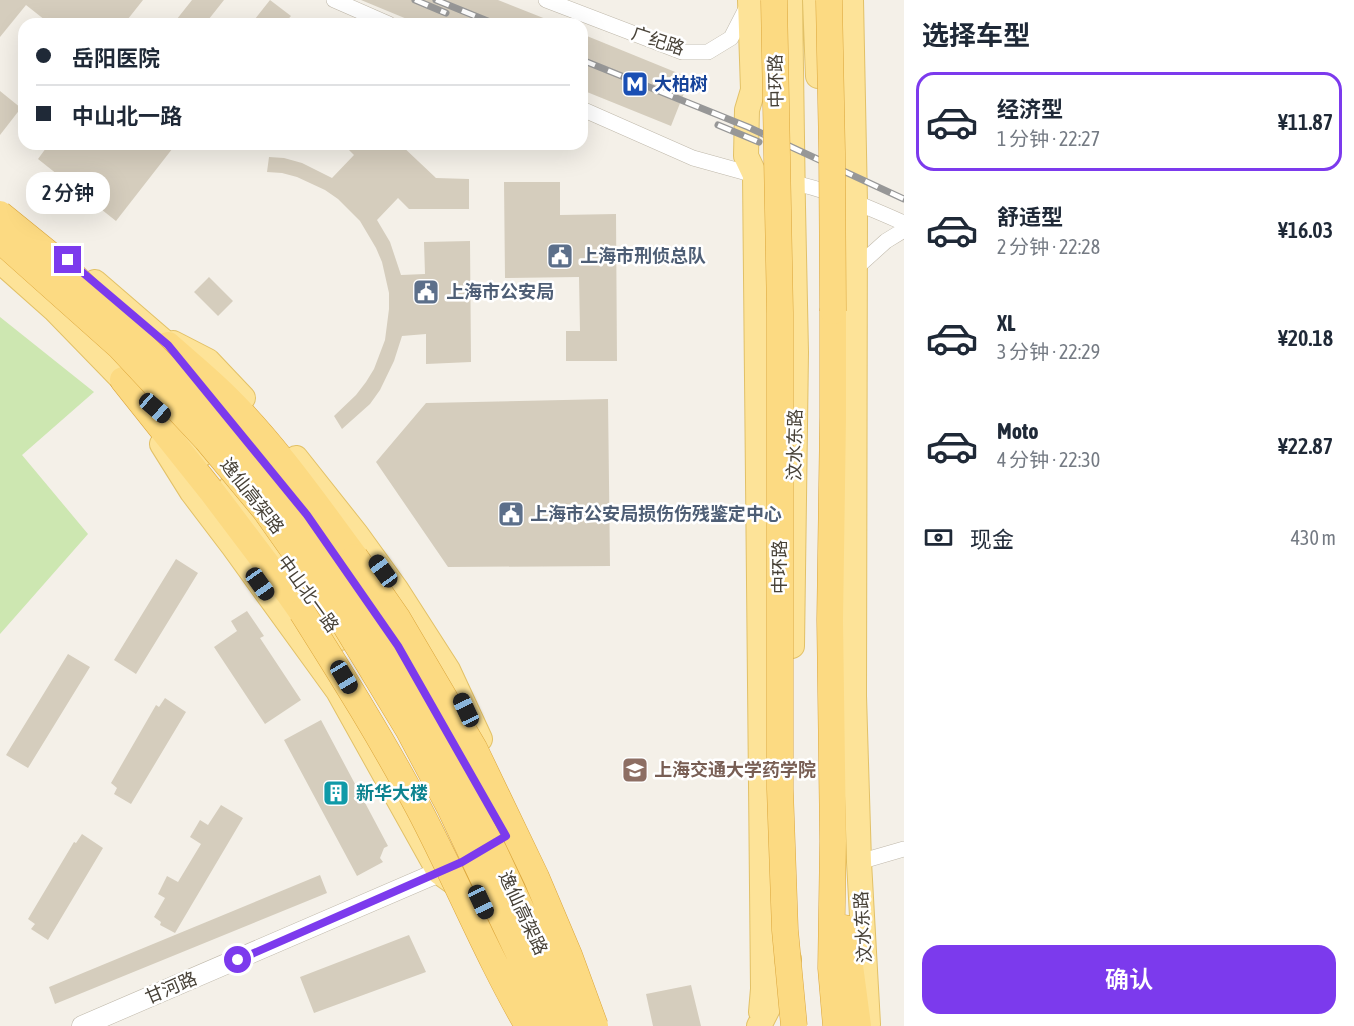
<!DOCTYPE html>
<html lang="zh">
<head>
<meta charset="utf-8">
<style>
	body { margin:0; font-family:"Asap Condensed","Noto Sans SC",sans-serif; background:#f6f6f7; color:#1f2937; height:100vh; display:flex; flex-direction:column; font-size:22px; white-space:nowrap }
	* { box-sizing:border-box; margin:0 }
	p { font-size:20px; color:#747a83 }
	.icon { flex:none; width:33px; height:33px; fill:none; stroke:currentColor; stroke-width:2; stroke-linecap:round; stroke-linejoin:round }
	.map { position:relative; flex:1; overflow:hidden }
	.drawer { display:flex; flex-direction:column; background:#fff; width:450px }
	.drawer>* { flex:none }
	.banner { position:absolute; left:18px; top:18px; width:570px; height:132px; border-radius:18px; box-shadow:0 6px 24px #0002; display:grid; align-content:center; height:132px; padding:0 18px; background:#fff }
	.end { position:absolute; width:27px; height:27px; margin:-14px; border:8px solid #7c3aed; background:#fff; box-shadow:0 0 0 3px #fff }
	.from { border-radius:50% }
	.bubble { position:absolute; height:42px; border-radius:18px; background:#fff; box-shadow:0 6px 24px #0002; font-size:20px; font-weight:600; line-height:42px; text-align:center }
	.car { position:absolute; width:18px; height:36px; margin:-18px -9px; border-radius:8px; box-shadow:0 0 4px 2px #0007; background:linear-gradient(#222 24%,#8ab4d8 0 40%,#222 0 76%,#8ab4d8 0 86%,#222 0) }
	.banner b { display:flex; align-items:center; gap:21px; height:57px; font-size:22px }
	.banner b+b { border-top:2px solid #e0e1e3 }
	.banner i { width:15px; height:15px; background:#1f2937 }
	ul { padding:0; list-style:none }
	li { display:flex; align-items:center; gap:18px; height:99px; margin:0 12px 9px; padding:0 6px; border:3px solid transparent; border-radius:18px }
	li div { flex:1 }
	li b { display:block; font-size:22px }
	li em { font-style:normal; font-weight:600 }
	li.selected { border-color:#7c3aed }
	li>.icon { width:54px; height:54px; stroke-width:1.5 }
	h2 { padding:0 18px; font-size:27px; line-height:72px }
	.pay { display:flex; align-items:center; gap:15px; height:66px; padding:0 18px; font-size:22px }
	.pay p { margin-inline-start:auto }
	.action { display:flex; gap:12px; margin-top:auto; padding:12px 18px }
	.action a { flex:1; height:69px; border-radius:18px; background:#7c3aed; color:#fff; font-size:24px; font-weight:600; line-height:69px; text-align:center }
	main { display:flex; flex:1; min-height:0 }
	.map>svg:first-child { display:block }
</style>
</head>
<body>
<main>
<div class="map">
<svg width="904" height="1026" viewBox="0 0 904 1026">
	<rect width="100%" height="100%" fill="#f4f0e8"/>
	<path fill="#cde7b1" d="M0,317l94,75 -72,63 66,79 -88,100z"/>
	<path fill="#d5cdbd" d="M0,0h143l-19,24h-74l-24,-19 -26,32z
		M192,0h32l-19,24h-32z
		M270,0l21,16 -7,8h-33z
		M361,0h137l58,23 -137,1z
		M582,34l108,44 -19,48 -89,-36z
		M0,91l21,17 -21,27z
		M49,144h127l-60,77 -78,-62z
		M343,144h57l36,34 33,1v30h-60l-11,-11 -21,22 13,22 11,33 24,-1 -1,-32 46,-1 1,121 -45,2v-30l-24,2 -8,25 -14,29 -10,14 -28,25 -8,-13 22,-21 10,-13 8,-13 11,-29 4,-31v-16l-7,-31 -6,-14 -16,-27 -22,-22 -13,-9 -28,-13 -15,-4 -15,-1 2,-15 15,1 18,5 30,15 22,-23z
		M504,182h56v33l56,-1 1,147h-51v-30h14l-1,-54 -74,1z
		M209,277l24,24 -15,15 -24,-24z
		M608,399l2,167 -162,1 -72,-105 50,-59z
		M176,559l22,14 -62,101 -22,-14z
		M247,611l17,25 -4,2 41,62 -36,24 -51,-77 23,-16 -6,-10z
		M68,654l22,13 -62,101 -22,-13z
		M165,698l21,14 -55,92 -17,-10 3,-6 -6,-5 45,-78 3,2z
		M321,720l67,126 -4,2 -4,10 3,4 -26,14 -73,-136z
		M221,805l22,13 -68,115 -15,-8 1,-3 -7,-5 11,-19 -7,-4 9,-18 11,6 23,-38 -11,-7 10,-17 8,5z
		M82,834l21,14 -55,92 -17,-11 4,-5 -7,-5 46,-77 2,1z
		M320,875l7,18 -272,111 -6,-17z
		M409,935l17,37 -112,41 -14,-36z
		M691,985l10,41h-48l-7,-32z"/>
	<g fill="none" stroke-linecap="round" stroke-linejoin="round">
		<defs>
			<path id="minor" d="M334,0l55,24
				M546,0l136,52h26l23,-14 17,-33
				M582,109l111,49 65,18
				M785,181c42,8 80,25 119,42
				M855,269l31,-28 18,-11
				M859,862l45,-13"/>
			<path id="tertiary" d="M82,1026l369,-159"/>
			<path id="primary" d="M750,0l3,90 -6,20 -1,46 9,19 8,814 -2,23
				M790,0l3,207 3,145 -4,294
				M815,0l3,76
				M851,0l4,202 -1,494 5,166 9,162
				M0,261l54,48 69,71 64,56 15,18
				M95,282l73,63 12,15
				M173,343l35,18 35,37
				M162,444l30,48 41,54 105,145 101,181 42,30
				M296,458l61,77 39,54 52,81 32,69
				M231,487l9,10 51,75 50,66
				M366,600l32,46 99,174
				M759,1026l24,-47 6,-20"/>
			<path id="trunk" d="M833,311v106l-3,203 3,221 -2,127 5,58
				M168,345c19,17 40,34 58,52 48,47 89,106 129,160
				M123,380l90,113 77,102 12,17
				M845,928l13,98"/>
		</defs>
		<use href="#minor" stroke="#bfb8aa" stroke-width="16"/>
		<use href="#tertiary" stroke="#bfb8aa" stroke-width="21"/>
		<use href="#primary" stroke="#e2c167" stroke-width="26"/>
		<use href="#trunk" stroke="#dba53a" stroke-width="27"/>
		<use href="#minor" stroke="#fff" stroke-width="15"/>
		<use href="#tertiary" stroke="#fff" stroke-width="20"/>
		<use href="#primary" stroke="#fde398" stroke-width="24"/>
		<use href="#trunk" stroke="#fcda82" stroke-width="26"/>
		<defs>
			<path id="rail" d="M415,0l31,13
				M436,0l59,24
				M582,60l166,67 156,72
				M718,125l41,17"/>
		</defs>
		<use href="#rail" stroke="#979797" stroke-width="7"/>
		<use href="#rail" stroke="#fff" stroke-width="4.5" stroke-dasharray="14" stroke-linecap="butt"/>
		<defs>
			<path id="trunk-bridge" d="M774,0l6,313v476l5,141 9,96
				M829,0l3,152 1,159
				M0,214l64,52 124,125 88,102 52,70 50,77 64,108 52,103 82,175
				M0,240l120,107 86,92 59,71 74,105 69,114 42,79 103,218
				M355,557l43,62 76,129 62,129 33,78 26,71
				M302,612c41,65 81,129 117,197 38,72 68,147 109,217"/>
		</defs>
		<use href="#trunk-bridge" stroke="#dba53a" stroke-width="27" stroke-linecap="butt"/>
		<use href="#trunk-bridge" stroke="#fcda82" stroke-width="26"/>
	</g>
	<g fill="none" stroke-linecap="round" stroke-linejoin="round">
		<path stroke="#7c3aed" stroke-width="8" d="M68,260l100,85 139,170 91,131 108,190 -44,26 -224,98"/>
	</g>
	<defs>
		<symbol id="metro-square" viewBox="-11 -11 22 22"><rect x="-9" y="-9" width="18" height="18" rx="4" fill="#1a4fb4" stroke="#fff"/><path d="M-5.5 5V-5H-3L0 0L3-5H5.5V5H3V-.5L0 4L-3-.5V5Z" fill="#fff"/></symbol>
		<symbol id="civic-square" viewBox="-11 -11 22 22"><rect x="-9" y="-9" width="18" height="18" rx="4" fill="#5c6f8a" stroke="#fff"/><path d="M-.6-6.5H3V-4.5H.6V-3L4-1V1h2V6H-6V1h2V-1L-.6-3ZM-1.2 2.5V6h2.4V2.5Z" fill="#fff"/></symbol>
		<symbol id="school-square" viewBox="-11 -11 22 22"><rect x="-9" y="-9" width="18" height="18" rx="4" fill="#8d6e63" stroke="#fff"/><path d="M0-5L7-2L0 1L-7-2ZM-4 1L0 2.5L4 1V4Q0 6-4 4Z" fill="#fff"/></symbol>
		<symbol id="building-square" viewBox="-11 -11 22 22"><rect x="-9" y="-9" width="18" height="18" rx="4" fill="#0f9aa8" stroke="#fff"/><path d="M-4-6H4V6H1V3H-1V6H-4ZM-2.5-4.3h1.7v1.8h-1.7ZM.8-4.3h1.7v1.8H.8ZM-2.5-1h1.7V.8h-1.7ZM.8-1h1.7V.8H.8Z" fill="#fff"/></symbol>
	</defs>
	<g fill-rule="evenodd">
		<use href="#metro-square" x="620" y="69" width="30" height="30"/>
		<use href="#civic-square" x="545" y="241" width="30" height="30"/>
		<use href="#civic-square" x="411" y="277" width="30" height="30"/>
		<use href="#civic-square" x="496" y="499" width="30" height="30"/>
		<use href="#school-square" x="620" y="755" width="30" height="30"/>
		<use href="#building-square" x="321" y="778" width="30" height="30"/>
	</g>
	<g text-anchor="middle" stroke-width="5" stroke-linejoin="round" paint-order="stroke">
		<g font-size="18" fill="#474137" stroke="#fff">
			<text transform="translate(658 41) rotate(18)" y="6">广纪路</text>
			<text transform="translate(776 81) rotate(-91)" y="6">中环路</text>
			<text transform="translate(795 445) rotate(-89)" y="6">汶水东路</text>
			<text transform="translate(252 496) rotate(52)" y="6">逸仙高架路</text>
			<text transform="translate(780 567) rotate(-90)" y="6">中环路</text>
			<text transform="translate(308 594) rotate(54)" y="6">中山北一路</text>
			<text transform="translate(523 913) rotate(65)" y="6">逸仙高架路</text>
			<text transform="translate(863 927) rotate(-93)" y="6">汶水东路</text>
			<text transform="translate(171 988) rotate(-23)" y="6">甘河路</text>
		</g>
		<g font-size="18" font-weight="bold" fill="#164399" stroke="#fff" text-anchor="start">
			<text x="654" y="90">大柏树</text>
		</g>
		<g font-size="18" font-weight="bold" fill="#4e5e75" stroke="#fff" text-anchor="start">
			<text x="580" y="262">上海市刑侦总队</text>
			<text x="446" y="298">上海市公安局</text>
			<text x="530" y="520">上海市公安局损伤伤残鉴定中心</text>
		</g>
		<g font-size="18" font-weight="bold" fill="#785e54" stroke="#fff" text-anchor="start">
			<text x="654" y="776">上海交通大学药学院</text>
		</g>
		<g font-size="18" font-weight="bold" fill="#0d838f" stroke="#fff" text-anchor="start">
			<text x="356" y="799">新华大楼</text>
		</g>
	</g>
</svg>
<i class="end from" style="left:238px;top:960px"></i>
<i class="end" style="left:68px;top:260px"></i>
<div class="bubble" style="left:26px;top:172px;width:84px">2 分钟</div>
<i class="car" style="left:155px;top:408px;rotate:131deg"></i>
<i class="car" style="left:383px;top:571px;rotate:324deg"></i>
<i class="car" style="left:260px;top:584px;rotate:145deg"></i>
<i class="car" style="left:344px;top:677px;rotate:149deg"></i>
<i class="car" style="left:466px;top:710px;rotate:335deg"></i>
<i class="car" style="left:481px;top:902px;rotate:155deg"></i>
<div class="banner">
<b><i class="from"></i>岳阳医院</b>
<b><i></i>中山北一路</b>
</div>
</div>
<section class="drawer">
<h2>选择车型</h2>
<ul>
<li class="selected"><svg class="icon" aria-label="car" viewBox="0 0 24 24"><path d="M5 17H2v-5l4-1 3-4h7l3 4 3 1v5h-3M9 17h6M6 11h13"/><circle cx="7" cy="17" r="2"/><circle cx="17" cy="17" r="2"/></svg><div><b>经济型</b><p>1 分钟 · 22:27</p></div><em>¥11.87</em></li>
<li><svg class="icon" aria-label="car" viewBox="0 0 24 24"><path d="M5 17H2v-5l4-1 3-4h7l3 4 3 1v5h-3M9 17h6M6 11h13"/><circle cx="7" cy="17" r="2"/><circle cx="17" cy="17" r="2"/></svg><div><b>舒适型</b><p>2 分钟 · 22:28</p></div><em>¥16.03</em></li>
<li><svg class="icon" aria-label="car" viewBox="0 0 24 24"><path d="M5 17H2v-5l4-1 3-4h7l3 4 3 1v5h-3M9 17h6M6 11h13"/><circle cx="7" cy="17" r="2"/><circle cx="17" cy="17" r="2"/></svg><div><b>XL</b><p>3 分钟 · 22:29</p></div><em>¥20.18</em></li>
<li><svg class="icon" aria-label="car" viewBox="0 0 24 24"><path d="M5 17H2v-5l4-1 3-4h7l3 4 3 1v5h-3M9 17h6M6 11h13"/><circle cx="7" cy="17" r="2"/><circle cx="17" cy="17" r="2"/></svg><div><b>Moto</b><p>4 分钟 · 22:30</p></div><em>¥22.87</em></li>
</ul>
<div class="pay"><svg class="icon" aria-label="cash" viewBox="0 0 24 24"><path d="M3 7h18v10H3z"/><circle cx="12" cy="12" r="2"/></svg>现金<p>430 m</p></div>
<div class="action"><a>确认</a></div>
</section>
</main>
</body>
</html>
